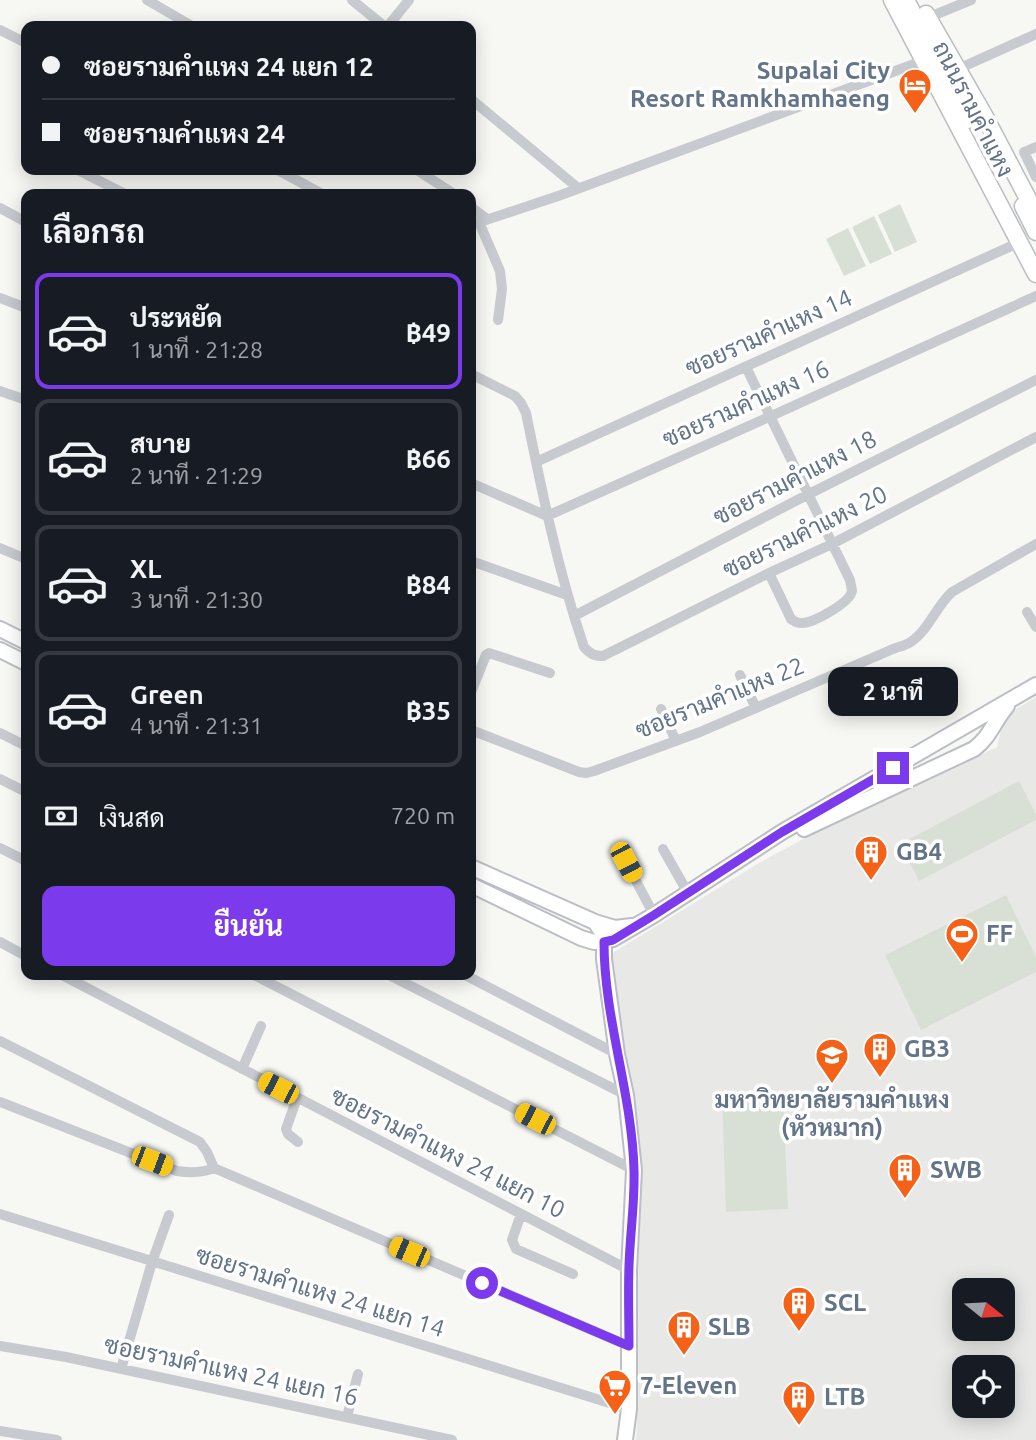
<!DOCTYPE html>
<html lang="th">
<head>
<meta charset="utf-8">
<style>
	body { margin:0; font-family:Ubuntu,Sarabun,sans-serif; background:#242831; color:#f1f3f6; height:100vh; display:flex; flex-direction:column; font-size:26px; white-space:nowrap }
	* { box-sizing:border-box; margin:0 }
	p { font-size:23px; color:#9ea1a6 }
	.icon { flex:none; width:38px; height:38px; fill:none; stroke:currentColor; stroke-width:2; stroke-linecap:round; stroke-linejoin:round }
	.map { position:relative; flex:1; overflow:hidden }
	.panel { position:absolute; left:21px; top:189px; width:455px; height:791px; display:flex; flex-direction:column; background:#171b24; border-radius:14px; box-shadow:0 4px 18px #0003 }
	.panel>* { flex:none }
	.banner { position:absolute; left:21px; top:21px; width:455px; height:154px; border-radius:14px; box-shadow:0 4px 18px #0003; display:grid; align-content:center; height:154px; padding:0 21px; background:#171b24 }
	.needle { width:46px; rotate:108deg }
	.buttons { position:absolute; left:952px; top:1278px; display:grid; gap:14px }
	.buttons a { display:grid; place-items:center; width:63px; height:63px; border-radius:14px; background:#171b24; box-shadow:0 4px 18px #0003; font-size:35px }
	.end { position:absolute; width:32px; height:32px; margin:-16px; border:9px solid #7c3aed; background:#fff; box-shadow:0 0 0 4px #fff }
	.from { border-radius:50% }
	.bubble { position:absolute; height:49px; border-radius:14px; background:#171b24; box-shadow:0 4px 18px #0003; font-size:23px; font-weight:700; line-height:49px; text-align:center }
	.car { position:absolute; width:21px; height:42px; margin:-21px -10px; border-radius:9px; box-shadow:0 0 5px 2px #0007; background:linear-gradient(#f5c518 24%,#345 0 40%,#f5c518 0 76%,#345 0 86%,#f5c518 0) }
	.banner b { display:flex; align-items:center; gap:24px; height:66px; font-size:26px }
	.banner b+b { border-top:2px solid #363941 }
	.banner i { width:18px; height:18px; background:#f1f3f6 }
	ul { padding:0; list-style:none }
	li { display:flex; align-items:center; gap:21px; height:116px; margin:0 14px 10px; padding:0 7px; border:4px solid #363941; border-radius:14px }
	li div { flex:1 }
	li b { display:block; font-size:26px }
	li em { font-style:normal; font-weight:700 }
	li.active { border-color:#7c3aed }
	li>.icon { width:63px; height:63px; stroke-width:1.5 }
	h2 { padding:0 21px; font-size:32px; line-height:84px }
	.pay { display:flex; align-items:center; gap:18px; height:77px; padding:0 21px; font-size:26px }
	.pay p { margin-inline-start:auto }
	.button { display:flex; gap:14px; margin-top:auto; padding:14px 21px }
	.button a { flex:1; height:80px; border-radius:14px; background:#7c3aed; color:#fff; font-size:28px; font-weight:700; line-height:80px; text-align:center }
	.map>svg:first-child { display:block }
</style>
</head>
<body>
<div class="map">
<svg width="1036" height="1440" viewBox="0 0 1036 1440">
	<rect width="100%" height="100%" fill="#f7f8f4"/>
	<path fill="#e8e9e7" fill-rule="evenodd" d="M1036,697v743h-400l1,-16 1,-272 -21,-134 -6,-64 148,-91 46,-25 192,-91 7,-31zM964,1290h39v38h-39zM964,1367h39v38h-39z"/>
	<path fill="#d8e0d5" d="M900,204l17,38 -22,10 -17,-37z
		M874,216l18,38 -22,10 -18,-37z
		M848,228l18,38 -22,10 -18,-37z
		M1019,781l17,33v6l-117,61 -19,-37z
		M1006,895l30,62v15l-115,58 -36,-75z
		M783,1095l5,114 -62,3 -4,-114z"/>
	<g fill="none" stroke-linecap="round" stroke-linejoin="round">
		<defs>
			<path id="secondary" d="M0,629l26,13
				M0,650l26,13
				M804,829l170,-80c17,-13 20,-28 33,-43
				M471,867l124,55 20,6 17,-2
				M471,885l110,53 13,4 19,-3 41,-24 128,-83 254,-147
				M595,922l8,12 1,8v17l13,95 9,41 8,75 -5,100v139l-4,31"/>
			<path id="primary" d="M892,0l144,274
				M906,0l62,120
				M926,14l58,101 52,99
				M1023,206l13,26"/>
		</defs>
		<use href="#secondary" stroke="#bbbfc5" stroke-width="18"/>
		<use href="#primary" stroke="#babdc2" stroke-width="19"/>
		<path stroke="#c7cace" stroke-width="10" d="M147,0l45,26
			M352,0l32,26
			M927,18l44,-18
			M388,26l21,-26
			M0,30l26,13
			M958,69l78,-35
			M471,99l107,89
			M1036,147l-12,5 12,25
			M78,170l47,24
			M278,170l44,24
			M417,170l37,24
			M471,207l16,12
			M0,208l26,14
			M479,222l21,49 2,18 -4,31
			M471,225l90,-30 364,-135
			M0,298l26,10
			M746,367l104,213c0,1 2,9 2,11 -2,12 -39,32 -50,32 -6,0 -6,-1 -11,-4l-22,-46
			M471,374l44,22 6,7 5,10c16,79 32,158 58,234 6,7 10,9 19,9l166,-83 63,-29 204,-107
			M0,391l26,9
			M536,462l484,-220
			M471,483l76,33 222,-99 267,-121
			M0,548l26,11
			M471,561l96,34
			M1027,612l9,15
			M574,616l233,-121 229,-115
			M740,675l16,33
			M471,692l15,-37 3,-2 61,20
			M661,709l15,32
			M471,730l108,42 7,1 8,-2 106,-39 193,-83c5,-2 11,-3 16,-6 19,-11 27,-37 43,-51l84,-48
			M0,733l26,13
			M0,779l26,13
			M0,848l26,13
			M663,849l25,44
			M626,862l28,53
			M0,942l26,14
			M62,975l567,295
			M254,975l380,195
			M389,975l237,120
			M465,975l152,79
			M0,1041l200,101 7,10 7,16
			M242,1069l19,-43
			M297,1098l-11,31 2,5 10,8
			M0,1102l177,69c13,2 25,2 37,-3
			M214,1168l415,178
			M0,1214l629,195
			M521,1214l-9,26 4,9 57,25
			M0,1346l66,11 386,83
			M121,1369l31,-107 17,-47
			M347,1417l11,-43
			M0,1431l57,9"/>
		<use href="#secondary" stroke="#fff" stroke-width="14"/>
		<use href="#primary" stroke="#fff" stroke-width="16"/>
	</g>
	<g fill="none" stroke-linecap="round" stroke-linejoin="round">
		<path stroke="#7c3aed" stroke-width="9" d="M482,1283l147,63c0,-26 -1,-53 0,-80 1,-32 6,-64 5,-96 -2,-77 -30,-151 -30,-228l9,-2 41,-25 128,-83 111,-64"/>
	</g>
	<defs>
		<symbol id="hotel-pin" viewBox="-11 -11 22 30"><path d="M0 17L-7.5 6A9.5 9.5 0 1 1 7.5 6Z" fill="#f56117" stroke="#fff"/><path d="M-6-4.5h1.5V1H6V5H4.5V3h-9V5H-6ZM-4 0a1.8 1.8 0 1 1 3.6 0ZM.5 0V-2.5h3Q6-2.5 6 0Z" fill="#fff"/></symbol>
		<symbol id="building-pin" viewBox="-11 -11 22 30"><path d="M0 17L-7.5 6A9.5 9.5 0 1 1 7.5 6Z" fill="#f56117" stroke="#fff"/><path d="M-4-6H4V6H1V3H-1V6H-4ZM-2.5-4.3h1.7v1.8h-1.7ZM.8-4.3h1.7v1.8H.8ZM-2.5-1h1.7V.8h-1.7ZM.8-1h1.7V.8H.8Z" fill="#fff"/></symbol>
		<symbol id="stadium-pin" viewBox="-11 -11 22 30"><path d="M0 17L-7.5 6A9.5 9.5 0 1 1 7.5 6Z" fill="#f56117" stroke="#fff"/><path d="M0-5a6.5 5 0 1 0 0 10a6.5 5 0 1 0 0-10ZM-3.5-1.8h7v3.6h-7Z" fill="#fff"/></symbol>
		<symbol id="university-pin" viewBox="-11 -11 22 30"><path d="M0 17L-7.5 6A9.5 9.5 0 1 1 7.5 6Z" fill="#f56117" stroke="#fff"/><path d="M0-5L7-2L0 1L-7-2ZM-4 1L0 2.5L4 1V4Q0 6-4 4Z" fill="#fff"/></symbol>
		<symbol id="supermarket-pin" viewBox="-11 -11 22 30"><path d="M0 17L-7.5 6A9.5 9.5 0 1 1 7.5 6Z" fill="#f56117" stroke="#fff"/><path d="M-6-5.5h2.5l.6 2H6L4.5 2H-2.5L-4.4-4H-6ZM-1.5 3.2a1.3 1.3 0 1 0 .1 0ZM3 3.2a1.3 1.3 0 1 0 .1 0Z" fill="#fff"/></symbol>
	</defs>
	<g fill-rule="evenodd">
		<use href="#hotel-pin" x="896" y="66" width="38" height="52"/>
		<use href="#building-pin" x="852" y="833" width="38" height="52"/>
		<use href="#stadium-pin" x="943" y="915" width="38" height="52"/>
		<use href="#building-pin" x="861" y="1030" width="38" height="52"/>
		<use href="#university-pin" x="813" y="1036" width="38" height="52"/>
		<use href="#building-pin" x="886" y="1151" width="38" height="52"/>
		<use href="#building-pin" x="780" y="1284" width="38" height="52"/>
		<use href="#building-pin" x="665" y="1308" width="38" height="52"/>
		<use href="#supermarket-pin" x="596" y="1367" width="38" height="52"/>
		<use href="#building-pin" x="780" y="1378" width="38" height="52"/>
	</g>
	<g text-anchor="middle" stroke-width="7" stroke-linejoin="round" paint-order="stroke">
		<g font-size="24" font-weight="bold" fill="#637488" stroke="#fff" text-anchor="start">
			<text x="890" y="79" text-anchor="end">Supalai City<tspan x="890" dy="28">Resort Ramkhamhaeng</tspan></text>
			<text x="896" y="860">GB4</text>
			<text x="986" y="942">FF</text>
			<text x="904" y="1057">GB3</text>
			<text x="832" y="1108" text-anchor="middle">มหาวิทยาลัยรามคำแหง<tspan x="832" dy="28">(หัวหมาก)</tspan></text>
			<text x="930" y="1178">SWB</text>
			<text x="824" y="1311">SCL</text>
			<text x="708" y="1335">SLB</text>
			<text x="640" y="1394">7-Eleven</text>
			<text x="824" y="1405">LTB</text>
		</g>
		<g font-size="24" fill="#637488" stroke="#fff">
			<text transform="translate(973 109) rotate(63)" y="8">ถนนรามคำแหง</text>
			<text transform="translate(769 333) rotate(-24)" y="8">ซอยรามคำแหง 14</text>
			<text transform="translate(746 404) rotate(-24)" y="8">ซอยรามคำแหง 16</text>
			<text transform="translate(795 478) rotate(-27)" y="8">ซอยรามคำแหง 18</text>
			<text transform="translate(805 532) rotate(-26)" y="8">ซอยรามคำแหง 20</text>
			<text transform="translate(720 698) rotate(-22)" y="8">ซอยรามคำแหง 22</text>
			<text transform="translate(448 1153) rotate(27)" y="8">ซอยรามคำแหง 24 แยก 10</text>
			<text transform="translate(320 1292) rotate(17)" y="8">ซอยรามคำแหง 24 แยก 14</text>
			<text transform="translate(231 1371) rotate(12)" y="8">ซอยรามคำแหง 24 แยก 16</text>
		</g>
	</g>
</svg>
<div class="buttons">
<a><svg class="needle" viewBox="-14 -14 28 28"><path d="M0-13l5 13h-10z" fill="#e53935"/><path d="M0 13l5-13h-10z" fill="#9ea1a6"/></svg></a>
<a><svg class="icon" aria-label="locate" viewBox="0 0 24 24"><circle cx="12" cy="12" r="6"/><path d="M12 2v4M12 18v4M2 12h4M18 12h4"/></svg></a>
</div>
<i class="end from" style="left:482px;top:1283px"></i>
<i class="end" style="left:893px;top:768px"></i>
<div class="bubble" style="left:828px;top:667px;width:130px">2 นาที</div>
<i class="car" style="left:626px;top:862px;rotate:152deg"></i>
<i class="car" style="left:278px;top:1088px;rotate:297deg"></i>
<i class="car" style="left:535px;top:1119px;rotate:297deg"></i>
<i class="car" style="left:152px;top:1161px;rotate:111deg"></i>
<i class="car" style="left:409px;top:1252px;rotate:293deg"></i>
<div class="banner">
<b><i class="from"></i>ซอยรามคำแหง 24 แยก 12</b>
<b><i></i>ซอยรามคำแหง 24</b>
</div>
<section class="panel">
<h2>เลือกรถ</h2>
<ul>
<li class="active"><svg class="icon" aria-label="car" viewBox="0 0 24 24"><path d="M5 17H2v-5l4-1 3-4h7l3 4 3 1v5h-3M9 17h6M6 11h13"/><circle cx="7" cy="17" r="2"/><circle cx="17" cy="17" r="2"/></svg><div><b>ประหยัด</b><p>1 นาที · 21:28</p></div><em>฿49</em></li>
<li><svg class="icon" aria-label="car" viewBox="0 0 24 24"><path d="M5 17H2v-5l4-1 3-4h7l3 4 3 1v5h-3M9 17h6M6 11h13"/><circle cx="7" cy="17" r="2"/><circle cx="17" cy="17" r="2"/></svg><div><b>สบาย</b><p>2 นาที · 21:29</p></div><em>฿66</em></li>
<li><svg class="icon" aria-label="car" viewBox="0 0 24 24"><path d="M5 17H2v-5l4-1 3-4h7l3 4 3 1v5h-3M9 17h6M6 11h13"/><circle cx="7" cy="17" r="2"/><circle cx="17" cy="17" r="2"/></svg><div><b>XL</b><p>3 นาที · 21:30</p></div><em>฿84</em></li>
<li><svg class="icon" aria-label="car" viewBox="0 0 24 24"><path d="M5 17H2v-5l4-1 3-4h7l3 4 3 1v5h-3M9 17h6M6 11h13"/><circle cx="7" cy="17" r="2"/><circle cx="17" cy="17" r="2"/></svg><div><b>Green</b><p>4 นาที · 21:31</p></div><em>฿35</em></li>
</ul>
<div class="pay"><svg class="icon" aria-label="cash" viewBox="0 0 24 24"><path d="M3 7h18v10H3z"/><circle cx="12" cy="12" r="2"/></svg>เงินสด<p>720 m</p></div>
<div class="button"><a>ยืนยัน</a></div>
</section>
</div>
</body>
</html>
